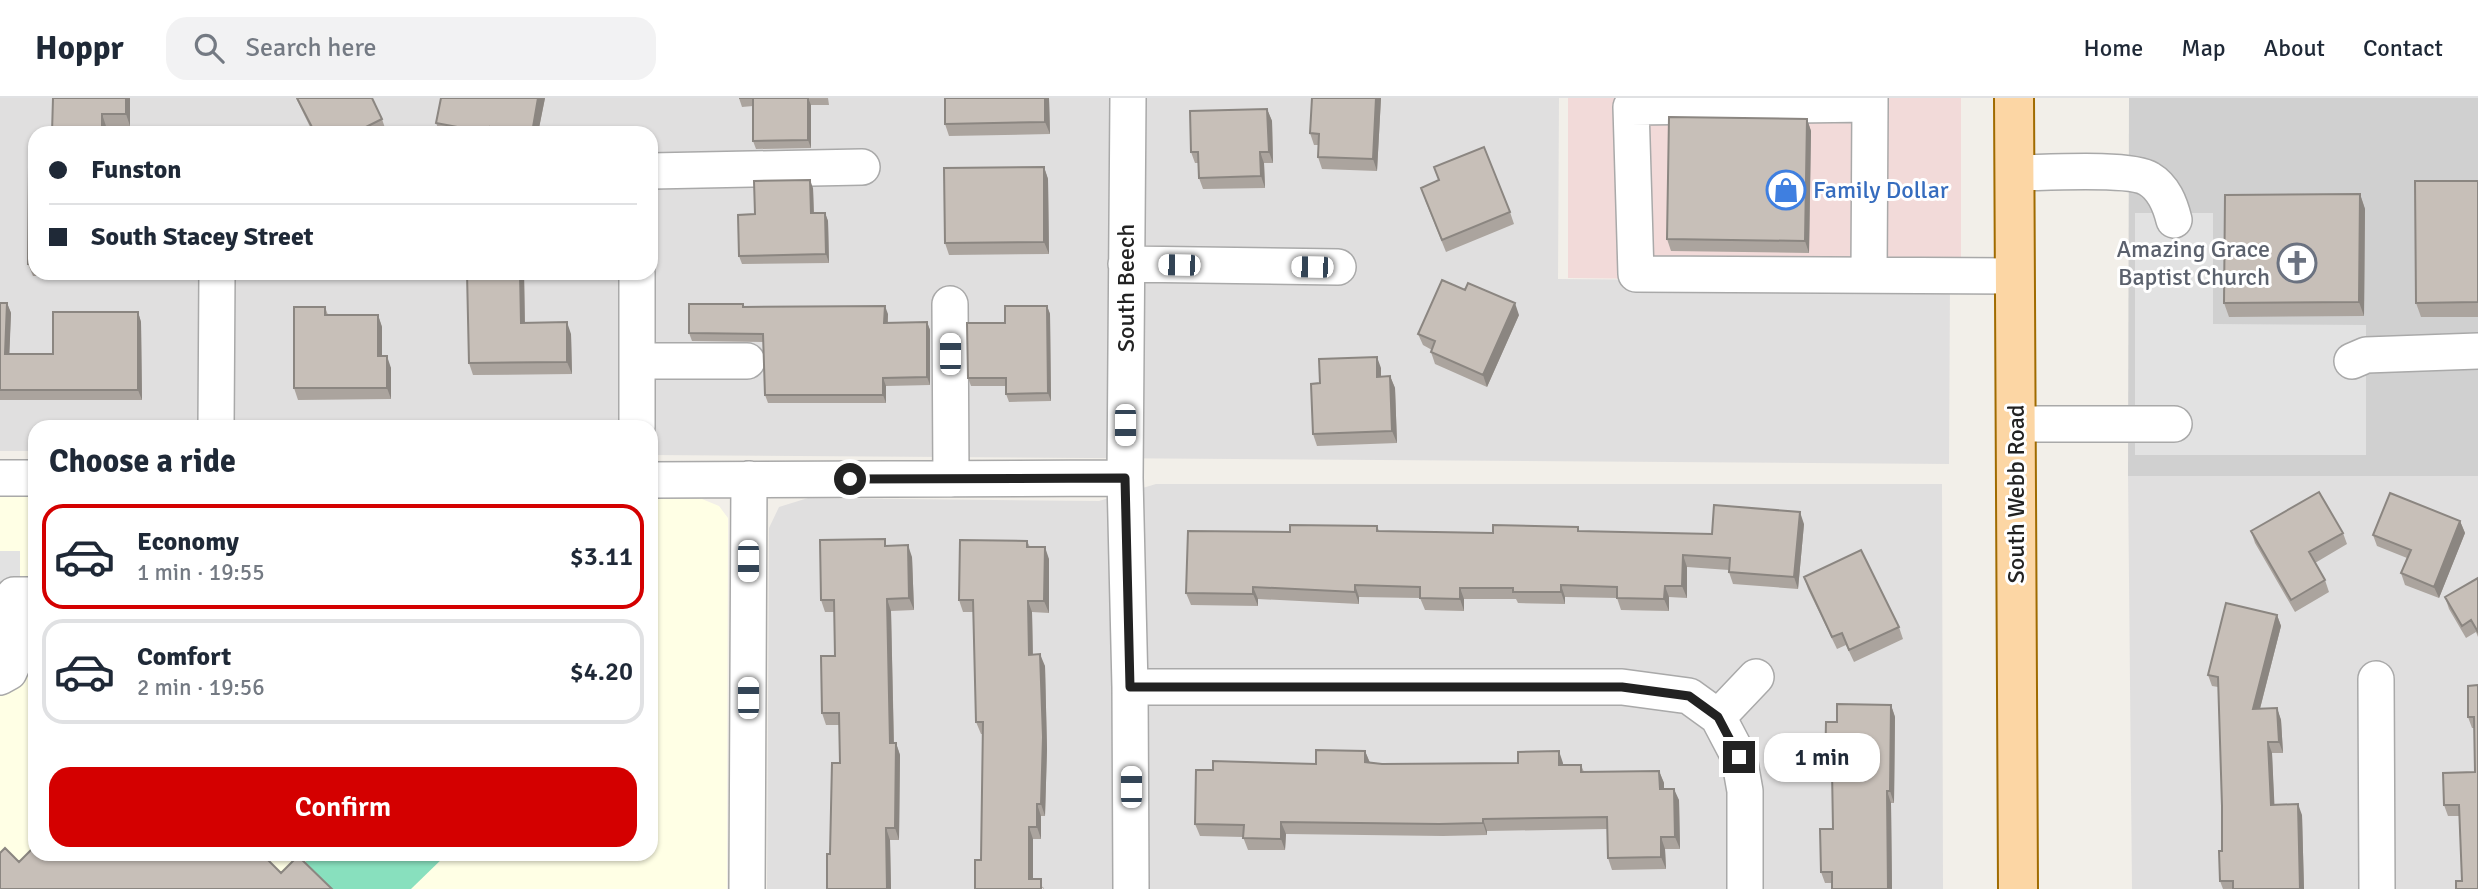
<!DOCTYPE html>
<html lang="en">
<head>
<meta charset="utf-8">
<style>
	body { margin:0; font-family:Signika,sans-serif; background:#f2f2f3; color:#1f2937; height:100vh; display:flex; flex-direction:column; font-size:26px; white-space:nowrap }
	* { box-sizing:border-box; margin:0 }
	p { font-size:23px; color:#747a83 }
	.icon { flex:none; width:38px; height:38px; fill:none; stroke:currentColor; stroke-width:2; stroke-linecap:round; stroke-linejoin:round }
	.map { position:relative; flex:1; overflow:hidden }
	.side { position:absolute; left:28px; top:322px; width:630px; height:441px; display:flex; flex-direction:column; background:#fff; border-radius:21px; box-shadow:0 2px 5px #0004 }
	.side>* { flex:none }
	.top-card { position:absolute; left:28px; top:28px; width:630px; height:154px; border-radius:21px; box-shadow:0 2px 5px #0004; display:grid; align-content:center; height:154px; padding:0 21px; background:#fff }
	.end { position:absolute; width:32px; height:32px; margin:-16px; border:9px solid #222; background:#fff; box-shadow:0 0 0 4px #fff }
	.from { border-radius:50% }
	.bubble { position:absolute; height:49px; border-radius:21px; background:#fff; box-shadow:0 2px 5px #0004; font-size:23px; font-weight:600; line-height:49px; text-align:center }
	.car { position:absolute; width:21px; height:42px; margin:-21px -10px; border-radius:9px; box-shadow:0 0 5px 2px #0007; background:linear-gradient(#fff 24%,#345 0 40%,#fff 0 76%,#345 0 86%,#fff 0) }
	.top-card b { display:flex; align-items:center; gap:24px; height:66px; font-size:26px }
	.top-card b+b { border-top:2px solid #e0e1e3 }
	.top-card i { width:18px; height:18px; background:#1f2937 }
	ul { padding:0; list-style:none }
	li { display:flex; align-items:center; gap:21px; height:105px; margin:0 14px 10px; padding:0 7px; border:4px solid #e0e1e3; border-radius:21px }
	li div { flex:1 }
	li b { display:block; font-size:26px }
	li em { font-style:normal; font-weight:600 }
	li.current { border-color:#d40000 }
	li>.icon { width:63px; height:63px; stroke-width:1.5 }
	h2 { padding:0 21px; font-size:32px; line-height:84px }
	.primary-button { display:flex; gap:14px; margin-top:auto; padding:14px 21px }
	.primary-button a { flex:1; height:80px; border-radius:21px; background:#d40000; color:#fff; font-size:28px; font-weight:600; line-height:80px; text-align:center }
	header { display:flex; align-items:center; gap:42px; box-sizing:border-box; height:98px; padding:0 35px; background:#fff; border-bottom:2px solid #e0e1e3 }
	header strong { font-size:33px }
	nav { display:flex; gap:38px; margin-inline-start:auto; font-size:24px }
	.search { width:490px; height:63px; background:#f2f2f3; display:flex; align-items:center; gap:18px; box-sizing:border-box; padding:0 24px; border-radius:21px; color:#747a83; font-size:26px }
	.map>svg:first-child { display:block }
</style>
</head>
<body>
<header>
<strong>Hoppr</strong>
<div class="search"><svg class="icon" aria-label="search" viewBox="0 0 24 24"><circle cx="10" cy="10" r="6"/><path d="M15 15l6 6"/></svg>Search here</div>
<nav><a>Home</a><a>Map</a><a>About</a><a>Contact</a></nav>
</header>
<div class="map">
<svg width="2478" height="791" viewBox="0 0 2478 791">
	<rect width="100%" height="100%" fill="#f2efe9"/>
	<path fill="#e0dfdf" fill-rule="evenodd" d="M0,0h1559l-1,181 392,3 -1,182 -1298,-9v-28h-616v24h-35zM35,35h616v140h-616z
		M2128,378h350v413h-346z
		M1156,386h786l1,405h-1176l2,-361 10,-21 29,-9 291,3z"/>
	<path fill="#f2dad9" d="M1568,0h393v180l-11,4 -382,-4z"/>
	<path fill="#ffffe5" d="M0,398h35v358h616v-355h51l17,7 9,12 -1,371h-727z"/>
	<path fill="#d0d0d0" d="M2129,0h349v378h-350z"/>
	<path fill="#88e0be" d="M313,756h134l-36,35h-82l-25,-26z"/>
	<path fill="#e2e2e2" d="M2135,115h78v111l153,1v130h-231z
		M0,453h20v125l-20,18z"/>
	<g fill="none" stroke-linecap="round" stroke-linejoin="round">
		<defs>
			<path id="minor" d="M1128,0l-3,380 5,209 1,202
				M1870,0v6l-239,3 5,167 378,2
				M651,73l211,-4
				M2014,75c27,0 116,-6 135,6 15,9 21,25 25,41
				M1126,166l212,3
				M1869,177l1,-171
				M950,206l1,175
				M637,263h110
				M2352,263l14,-6 112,-4
				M2015,326h159
				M216,329l1,-154
				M637,329v-154
				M0,380h35
				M651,382l474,-2
				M0,579l9,-5 5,-11v-66h21
				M2376,581l1,210
				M1130,589h492l67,9 29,21 21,40 6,34v98
				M1718,619l38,-40
				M747,791l2,-410"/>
			<path id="major" d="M2014,0l4,791"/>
		</defs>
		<use href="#minor" stroke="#a9a9a9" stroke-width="38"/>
		<use href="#major" stroke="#a06b00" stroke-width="42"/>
		<use href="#minor" stroke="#fff" stroke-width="35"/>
		<use href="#major" stroke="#fcd6a4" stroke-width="38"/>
	</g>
	<path fill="#aba49e" d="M53,0h77v28h-24z
		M296,0h76l10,21 4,12 -3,2h-70z
		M545,0l-7,35h-98l-4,-10z
		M739,0h89l1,7h-18v43l-55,1 -3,-8v-35l-11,1z
		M1049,0l1,36 -101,2 -4,-12z
		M1312,0h69l-4,73 -55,-2 -4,-12 1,-12h-5l-4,-12z
		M1267,11l5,12 1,42h-9l1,25 -62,1 -4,-11v-15h-4l-4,-11z
		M1807,21l4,12 -2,122 -138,-2 -4,-12z
		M35,69v106h81v3h-83l-5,-12z
		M1044,69l4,12 1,75 -100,1 -4,-12z
		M1434,69l76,45 4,12 -68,28 -21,-52 14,-20z
		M2478,83v136h-57l-5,-14z
		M813,90l1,25h11l3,8 1,42 -87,1 -3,-8 16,-42z
		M2360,96l5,15 -1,107 -135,1 -5,-14z
		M524,175l1,50 46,11 1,40 -99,1 -4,-12z
		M0,205h7l4,10 -2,41h44l85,-42 3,10 1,78h-142z
		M743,206l2,3 143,7v9l39,-1 3,8v55l-44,1v17h-118l-3,-8 -1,-53 -72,-1 -3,-8z
		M1047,208l3,8 1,87 -42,1 -3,-8v-8h-35l-3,-8 37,-55z
		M325,209l3,8h50l4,12v29l9,12v31l-93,1 -4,-12z
		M1519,217l-32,72 -52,-23 -4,-12 1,-2 -9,-5 -5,-11z
		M1381,270v9l9,-1 5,12 2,55 -80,3 -4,-12 7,-51z
		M2460,423l5,12 -26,65 -34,-13 -4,-12 6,-15 -30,-12 -4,-11z
		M1804,426l-6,65 -65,-5 -4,-12v-2l-42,-3v31l-18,-1v14l-48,-1 -4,-12 -52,-1v7l-47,-1 -2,-4h-52v12l-39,-1 -5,-12 -61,-1v7l-101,-5v7l-67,-1 -5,-12 104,-61 87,-6 2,5 114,2 87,-2 132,3z
		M2251,433l92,2 4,11 -32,19 10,17 4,12 -34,20 -40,-69z
		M1027,443l3,6 19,12v54l-17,-1 1,43 12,11 2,83 -2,67h-4v23h-8v40l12,10 -64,-29 2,-126h-2l-5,-12 -3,-110h-10l-4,-12z
		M888,448l24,11 2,53 -23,1 3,132h2l4,12 -1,85h-9l1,49h-64l13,-126 -1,-38h-13l-4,-12 13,-57 -1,-44h-9l-4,-12z
		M1804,479l95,50 4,12 -49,23 -8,-17 -9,4 -29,-60z
		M2478,480v59l-2,-5 -10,6 -17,-29 -4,-12z
		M2277,517l4,11 -21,83 17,-1 4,12 2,33h-11l2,52 28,10 2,74h-81l-3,-8 2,-30v-45l-4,-119 -6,-1 -4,-11z
		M2478,587v204l-16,-8 -3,-65h-11l-4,-11 31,-33 -1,-44h-2l-4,-11z
		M1891,607l4,12 -1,86h-3l1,86h-60v-6h-7l-4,-11 12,-43 -1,-48h-2l-5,-12 12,-47z
		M1365,653l5,12 12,1 181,-1v2h18l3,7 75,-1 5,12v6l15,11 1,49h-15l1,20 -54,1 -4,-12v-29l-121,2v4l-44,1 -157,-2 -1,16h-37l-5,-13 -43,-1 -5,-12 18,-54 103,-6z"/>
	<path fill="#8b8681" d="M126,0h4v28l-4,-12z
		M538,0h7l-7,35h-6z
		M808,0l3,7v43l-3,-8z
		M1045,0h4l1,36 -5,-12z
		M1376,0h5l-4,73 -4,-12z
		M1267,11l5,12 1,42 -4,-11z
		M102,16l4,12v7h-4z
		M1807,21l4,12 -2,122 -4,-12z
		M1260,54l4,11 1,25 -4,-12z
		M1044,69l4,12 1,75 -5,-12z
		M810,82l3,8 1,34 -3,-9z
		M2360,96l5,15 -1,107 -5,-14z
		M825,115l3,8 1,42 -3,-9z
		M520,175h4l1,62 -4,-12z
		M7,205l4,10 -2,51 -4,-10z
		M1515,205l4,12 -32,72 -4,-12z
		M885,208l3,8 -1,17 -3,-8z
		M1047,208l3,8 1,87 -3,-8z
		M138,214l3,10 1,78 -4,-10z
		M378,217l4,12v41l-4,-12z
		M567,224l4,12 1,40 -5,-12z
		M927,224l3,8v55l-3,-8z
		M387,258l4,12v31l-4,-11z
		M1377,259l4,11v21l-4,-12z
		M1390,278l5,12 2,55 -5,-12z
		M883,280l3,8v17l-3,-8z
		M1800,414l4,12 -6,65 -4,-12z
		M2460,423l5,12 -26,65 -5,-11z
		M908,447l4,12 2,53 -5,-12z
		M1045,449l4,12v54l-5,-12z
		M1683,457l4,12v31l-5,-12z
		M1355,487l4,12v7l-4,-12z
		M1561,487l4,12v7l-4,-12z
		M1665,488l4,11v14l-5,-12z
		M1253,489l5,12v7l-5,-12z
		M1460,490l4,11v12l-4,-12z
		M887,501l4,12 3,144 -4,-12z
		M1028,503l4,11 1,55 -4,-12z
		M2277,517l4,11 -24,94 -4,-11z
		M1040,556l5,12 2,83 -2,67 -4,-12z
		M1891,607l4,12 -1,86 -4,-12z
		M2277,610l4,12 2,33 -4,-11z
		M2268,644l4,11 3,63 -4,-11z
		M896,645l4,12 -1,85 -4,-12z
		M1365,653l5,12 -5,-1z
		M1559,653l4,12 1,13 -5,-11z
		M1659,673l5,12v18l-4,-12z
		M1674,691l5,11 1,49 -5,-12z
		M1887,693l4,12 1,86h-4z
		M1037,706l4,12v23l-4,-12z
		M2298,706l4,11 2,74h-4z
		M1483,721l4,12v4l-4,-12z
		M1281,724l5,12 -1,16 -4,-11z
		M1029,729l4,12v50l-4,-10z
		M886,730l4,12 1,49h-4z
		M1661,739l4,12 1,20 -5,-12z"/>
	<path fill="#c7bfb8" stroke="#8b8681" stroke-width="2" d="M53,0h73v16h-24v19h-50z
		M297,0h75l10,21 -28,14h-39z
		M441,0h97l-6,35h-8l-34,-6 -1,6 -53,-10z
		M739,0h69v42l-55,1v-43z
		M945,0h100v24l-100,2z
		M1312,0h64l-3,61 -55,-2 1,-23 -9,-1z
		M1267,11l2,43h-9l1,24 -62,2 -1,-26h-7l-1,-41z
		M1669,19l138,2 -2,122 -138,-2z
		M1484,49l26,65 -68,28 -21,-52 18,-8 -5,-13z
		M29,69h6v97h-7z
		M1044,69v75l-99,1 -1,-75z
		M810,82l1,33h14l1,41 -87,2 -1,-41 17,-1 -1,-33z
		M2415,83h63v121l-62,1z
		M2360,96l-1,108 -135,1 1,-108z
		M467,175h53l1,50 46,-1v40l-98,1z
		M1442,182l23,10 3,-7 47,20 -32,72 -52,-23 4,-11 -17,-7z
		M0,205h7l-2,51h48v-42h85v78h-138z
		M689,206h54v3l142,-1 -1,17 43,-1v55l-44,1v17h-118l-2,-61 -74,-1z
		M1005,208h42l1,87 -42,1v-16h-38l-1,-55h38z
		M294,209h31v8h53v41h9v32h-93z
		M1377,259v20l13,-1 2,55 -79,3 -2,-50 9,-1 -1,-24z
		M2319,394l24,41 -34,19 16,28 -34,20 -40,-69z
		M2390,395l70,28 -26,66 -33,-14 10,-23 -38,-15z
		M1714,407l86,7 -6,65 -65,-5 1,-14 -47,-3 -1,31h-17l-1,13 -47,-1v-11l-56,-2v7h-48v-4h-53v11l-40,-1v-11l-65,-2v7l-102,-5v7l-67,-1 2,-62 102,1v-7l87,1v5l116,2v-8l85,2v4l134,3z
		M885,441v7l23,-1 1,53 -22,1 3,144h6l-1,85h-9l1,61h-60v-35h3l2,-91h8l-1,-50h-17l-1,-57h14l-1,-56h-13l-1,-60z
		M960,442l67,1v6h18l-1,54h-16l1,54 11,-1 3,83 -2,67h-4v23h-8v52h12v10h-66v-29h6l2,-138h-7l-3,-122h-14z
		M1861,452l38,77 -50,23 -7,-17 -10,4 -28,-60z
		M2478,480v54l-7,-12 -9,6 -17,-29z
		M2226,505l51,12 -24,94 24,-1 2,34h-11l3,63 27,-1 2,85h-67v-8h-13l-1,-30h3v-45l-4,-129 -10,-2z
		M2478,587v204h-22v-8h6l-3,-76h-15l-1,-32 32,-1 -1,-55h-6v-31z
		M1837,606l54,1 -1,86h-3l1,98h-56v-17h-11l-1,-43h13l-1,-59 -7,-1 1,-47h11z
		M1316,652l49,1v11l17,2 136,-1v-11l41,-1v14h22v7l78,-1 1,18h14l1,48h-14v20l-53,1 -1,-41 -124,2v4l-44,1 -158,-2v17l-38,-1 1,-13 -49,-1 1,-54h17v-9l103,3z
		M35,748v8h227l19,19 17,-17 34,33h-332v-36l5,-5 14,14z"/>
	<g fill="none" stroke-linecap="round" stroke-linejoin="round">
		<path stroke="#222" stroke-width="9" d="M850,381l275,-1 5,209h492l67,9 29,21 21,40"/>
	</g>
	<defs>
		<symbol id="shop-ring" viewBox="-11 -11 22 22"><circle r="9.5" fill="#fff" stroke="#3f7fe0" stroke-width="1.5"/><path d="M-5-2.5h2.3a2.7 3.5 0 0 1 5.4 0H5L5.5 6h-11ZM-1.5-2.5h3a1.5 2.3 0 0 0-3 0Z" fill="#3f7fe0"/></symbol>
		<symbol id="church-ring" viewBox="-11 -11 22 22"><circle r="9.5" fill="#fff" stroke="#6b7280" stroke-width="1.5"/><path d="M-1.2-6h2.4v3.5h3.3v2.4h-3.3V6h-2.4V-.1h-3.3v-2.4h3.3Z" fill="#6b7280"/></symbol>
	</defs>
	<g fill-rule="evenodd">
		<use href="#shop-ring" x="1764" y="70" width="44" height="44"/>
		<use href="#church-ring" x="2275" y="143" width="44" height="44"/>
	</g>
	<g text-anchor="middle" stroke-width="6" stroke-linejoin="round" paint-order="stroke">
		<g font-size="24" fill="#366cbe" stroke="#fff" text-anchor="start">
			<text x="1813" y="100">Family Dollar</text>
		</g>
		<g font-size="24" fill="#5b616d" stroke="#fff" text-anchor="end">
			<text x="2270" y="159">Amazing Grace<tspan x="2270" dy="28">Baptist Church</tspan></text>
		</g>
		<g font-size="24" fill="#222" stroke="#fff">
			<text transform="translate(1126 190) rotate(-90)" y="8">South Beech</text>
			<text transform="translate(2016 396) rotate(-90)" y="8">South Webb Road</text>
		</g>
	</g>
</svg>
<i class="end from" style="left:850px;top:381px"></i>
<i class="end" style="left:1739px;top:659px"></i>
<div class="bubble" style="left:1764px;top:635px;width:116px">1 min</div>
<i class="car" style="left:1179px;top:167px;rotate:271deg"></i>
<i class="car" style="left:1312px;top:169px;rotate:271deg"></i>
<i class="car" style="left:950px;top:256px;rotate:0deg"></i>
<i class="car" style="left:1125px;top:327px;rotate:180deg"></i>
<i class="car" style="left:748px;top:463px;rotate:180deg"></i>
<i class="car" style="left:748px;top:600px;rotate:0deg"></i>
<i class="car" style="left:1131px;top:689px;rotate:0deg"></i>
<div class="top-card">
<b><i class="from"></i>Funston</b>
<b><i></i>South Stacey Street</b>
</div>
<section class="side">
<h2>Choose a ride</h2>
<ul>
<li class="current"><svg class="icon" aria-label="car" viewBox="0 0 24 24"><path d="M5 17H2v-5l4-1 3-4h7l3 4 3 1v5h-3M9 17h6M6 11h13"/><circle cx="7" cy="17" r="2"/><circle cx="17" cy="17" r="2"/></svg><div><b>Economy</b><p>1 min · 19:55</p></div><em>$3.11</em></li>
<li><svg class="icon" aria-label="car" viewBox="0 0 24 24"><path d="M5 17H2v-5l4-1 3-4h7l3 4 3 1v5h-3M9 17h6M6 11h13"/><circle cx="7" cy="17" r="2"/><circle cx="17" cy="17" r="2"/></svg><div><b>Comfort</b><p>2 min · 19:56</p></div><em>$4.20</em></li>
</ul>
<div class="primary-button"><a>Confirm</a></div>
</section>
</div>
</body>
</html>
